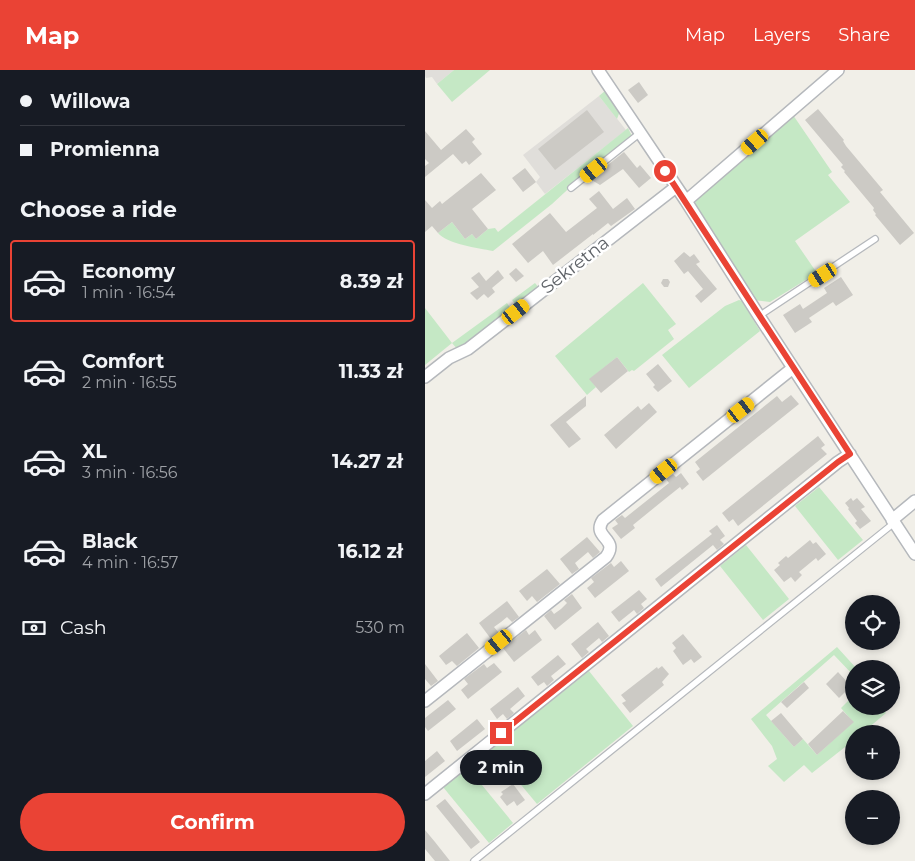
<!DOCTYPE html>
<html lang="en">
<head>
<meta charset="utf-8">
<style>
	body { margin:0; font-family:Montserrat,sans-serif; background:#20242c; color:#f1f3f6; height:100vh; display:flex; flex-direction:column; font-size:19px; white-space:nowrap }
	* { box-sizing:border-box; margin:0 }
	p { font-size:16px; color:#9ea1a6 }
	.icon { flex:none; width:28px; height:28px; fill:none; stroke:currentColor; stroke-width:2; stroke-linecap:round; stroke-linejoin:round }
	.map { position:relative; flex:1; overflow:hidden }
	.panel { display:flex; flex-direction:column; background:#171b24; width:425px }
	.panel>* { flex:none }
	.banner { display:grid; align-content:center; height:110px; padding:0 20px; background:#171b24 }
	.fabs { position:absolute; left:420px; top:525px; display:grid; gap:10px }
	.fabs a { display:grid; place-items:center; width:55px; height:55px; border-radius:50%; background:#171b24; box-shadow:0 2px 8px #0003; font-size:25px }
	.end { position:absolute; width:22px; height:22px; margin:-11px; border:6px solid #ea4335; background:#fff; box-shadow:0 0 0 2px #fff }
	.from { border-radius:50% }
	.bubble { position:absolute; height:35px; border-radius:18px; background:#171b24; box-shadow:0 2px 8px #0003; font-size:16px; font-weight:700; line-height:35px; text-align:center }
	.car { position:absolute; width:15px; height:30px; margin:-15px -8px; border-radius:6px; box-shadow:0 0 4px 1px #0007; background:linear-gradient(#f5c518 24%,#345 0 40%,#f5c518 0 76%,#345 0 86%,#f5c518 0) }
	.banner b { display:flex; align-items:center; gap:18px; height:48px; font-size:19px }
	.banner b+b { border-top:1px solid #363941 }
	.banner i { width:12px; height:12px; background:#f1f3f6 }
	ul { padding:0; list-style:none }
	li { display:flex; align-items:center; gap:15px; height:82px; margin:0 10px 8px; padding:0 10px; border:2px solid transparent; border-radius:5px }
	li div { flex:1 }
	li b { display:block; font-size:19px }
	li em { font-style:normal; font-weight:700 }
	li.active { border-color:#ea4335 }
	li>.icon { width:45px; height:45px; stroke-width:1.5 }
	h2 { padding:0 20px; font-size:22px; line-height:60px }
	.pay { display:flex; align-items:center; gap:12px; height:55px; padding:0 20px; font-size:19px }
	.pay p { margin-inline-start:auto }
	.primary-button { display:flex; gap:10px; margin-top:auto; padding:10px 20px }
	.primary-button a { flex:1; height:58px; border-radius:30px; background:#ea4335; color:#fff; font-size:20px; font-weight:700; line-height:58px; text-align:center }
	header { display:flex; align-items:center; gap:30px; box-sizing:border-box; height:70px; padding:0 25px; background:#ea4335; color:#fff }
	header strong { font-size:24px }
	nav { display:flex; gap:28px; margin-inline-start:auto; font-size:18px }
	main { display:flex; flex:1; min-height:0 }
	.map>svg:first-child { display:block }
</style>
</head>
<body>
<header>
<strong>Map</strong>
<nav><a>Map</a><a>Layers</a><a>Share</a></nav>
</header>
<main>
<section class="panel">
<div class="banner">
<b><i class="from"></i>Willowa</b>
<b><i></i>Promienna</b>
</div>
<h2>Choose a ride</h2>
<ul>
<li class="active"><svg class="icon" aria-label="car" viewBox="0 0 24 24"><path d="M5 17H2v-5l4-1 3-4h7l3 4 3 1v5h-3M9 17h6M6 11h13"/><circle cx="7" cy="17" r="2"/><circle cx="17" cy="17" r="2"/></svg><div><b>Economy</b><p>1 min · 16:54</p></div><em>8.39 zł</em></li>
<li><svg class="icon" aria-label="car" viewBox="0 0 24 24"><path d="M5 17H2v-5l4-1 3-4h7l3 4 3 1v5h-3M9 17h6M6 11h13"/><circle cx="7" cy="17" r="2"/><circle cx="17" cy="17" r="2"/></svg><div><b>Comfort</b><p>2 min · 16:55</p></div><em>11.33 zł</em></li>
<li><svg class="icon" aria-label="car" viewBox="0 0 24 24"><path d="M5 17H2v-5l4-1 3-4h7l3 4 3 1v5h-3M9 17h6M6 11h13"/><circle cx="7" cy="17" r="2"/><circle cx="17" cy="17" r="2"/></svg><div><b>XL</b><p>3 min · 16:56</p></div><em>14.27 zł</em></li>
<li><svg class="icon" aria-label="car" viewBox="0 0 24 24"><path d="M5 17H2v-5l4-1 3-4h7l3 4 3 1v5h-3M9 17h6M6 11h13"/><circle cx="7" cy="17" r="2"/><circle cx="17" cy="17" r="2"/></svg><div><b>Black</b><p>4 min · 16:57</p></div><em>16.12 zł</em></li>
</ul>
<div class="pay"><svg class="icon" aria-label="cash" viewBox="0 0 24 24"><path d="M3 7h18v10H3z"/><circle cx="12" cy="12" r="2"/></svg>Cash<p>530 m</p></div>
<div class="primary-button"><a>Confirm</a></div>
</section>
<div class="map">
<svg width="490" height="791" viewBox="0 0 490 791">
	<rect width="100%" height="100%" fill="#f1efe8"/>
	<path fill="#e0deda" d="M0,0h29l-17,14 -5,-7 -6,1 -1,-2z
		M174,26l27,34 -81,64 -9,-12 4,-5 -17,-22z"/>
	<path fill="#c5e8c5" d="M29,0h36l-38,32 -15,-18z
		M181,20l14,21 -3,8 -18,-23z
		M368,45l39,57 -4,3 22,27 -55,39 22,32 -47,29 -16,-2 -61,-94 5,-8z
		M203,58l4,8 -54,44 -26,24 -59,47c-15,-3 -46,-7 -55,-18l14,-11 13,17 7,-5 4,5 12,-10 7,-1 3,4z
		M110,213l5,6 -24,16 -4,-5z
		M218,213l33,41 -8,6 6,9 -40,32 -2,-1 -3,2 -12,-15 -27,22 6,8 -9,8 -32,-39z
		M314,230l3,1 18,30 -71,57 -27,-33 63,-49z
		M82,233l4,6 -53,41 -6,-7 -27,22v-57l27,35z
		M394,417l44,53 -25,20 -43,-54z
		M321,475l43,54 -26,21 -43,-54z
		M412,577l20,22h-3v7l-20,-21 -68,60 28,32 9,-8 14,16 36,-33 -12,-14 13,-13v11h26l6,7 -25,21h-7v6l-42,33 -8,-8 -20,17 -16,-16 9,-7 -5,-13 -21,-27z
		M164,601l44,55 -96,78 -46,-55z
		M43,698l45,55 -24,20 -46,-56z"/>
	<path fill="#cccac5" d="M214,12l9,13 -10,8 -10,-13z
		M393,39l26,31 -1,1 3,5 37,44 -3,2 34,41 -14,12 -25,-30 1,-1 -3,-4 1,-2 -30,-36 1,-1 -4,-4 2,-2 -38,-45z
		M162,40l17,22 -49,38 -17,-21z
		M41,59l9,10 -3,3 10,12 -13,11 -3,-4 -4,3 -9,-10 -28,23v-11l4,-3 -4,-4v-28l16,19z
		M199,82l13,16 3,-3 11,13 -12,10 -16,-19 -23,16 -10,-6z
		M100,98l11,14 -13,10 -11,-14z
		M56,103l15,17 -24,19 16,20 -12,10 -4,-5 -7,5 -13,-17 -14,11 -6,-7 -7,6v-32l7,8 8,-7 2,3z
		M174,121l14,18 14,-11 8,11 -24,17 -3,-3 -15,12v-1l-40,31 -10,-14 -15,12 -16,-19 38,-31 16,19 31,-24 -8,-9z
		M259,182l6,5 4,-3 6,8 -4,2 21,25 -16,14 -6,-7 8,-7 -15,-18 -4,3 -10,-13z
		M91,198l8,8 -8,6 -7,-8z
		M73,200l6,8 -12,10 3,4 -7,6 -4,-4 -7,6 -7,-7 9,-6 -8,-9 8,-6 7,9z
		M416,207l12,18 -17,11 -3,-4 -24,16 3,4 -17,11 -12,-18 17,-11 3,5 24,-16 -3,-5z
		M238,209h5l2,3 -2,5h-4l-3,-4z
		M192,287l11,14 -27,22 -12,-14z
		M233,294l14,17 -14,11 -5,-5 2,-2 -9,-11z
		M366,325l8,9 -96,77 -7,-9 4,-3 -5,-7 82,-66 5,6z
		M161,326v10l-20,16 15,17 -12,9 -19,-23z
		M224,333l8,9 -41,37 -12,-14 34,-29 3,4z
		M393,366l7,9 -4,3 6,6 -89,72 -5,-7 -4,3 -7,-9z
		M256,403l8,11 -7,6 -2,-3 -20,16 -27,22 2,3 -14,11 -9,-11 6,-4 -3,-4 7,-5 3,3 15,-12 29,-23 -3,-4 7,-5 3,3z
		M426,428l2,3 4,-3 8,9 -4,2 10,12 -11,8 -5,-6 2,-2 -9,-12 1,-1 -4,-5z
		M292,455l8,11 -5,4 4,4 -7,6 -4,-5 -52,42 -6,-8 57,-45 -3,-3z
		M162,467l13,15 -7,6 -5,-6 -13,11 4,6 -7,5 -12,-15z
		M385,470l3,4 3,-2 10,12 -8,7 -2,-3 -17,14 3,3 -7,7 -4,-5 -7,5 -10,-12 6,-5 -2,-2 8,-7 2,2z
		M196,491l8,10 -34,27 -8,-10 7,-6 -3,-4 20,-15 3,4z
		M122,499l13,15 -23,18 -5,-6 -5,5 -8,-10z
		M214,520l8,9 -6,5 3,4 -7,6 -3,-4 -15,12 -8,-10z
		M147,524l10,14 -27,22 -11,-14 7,-6 3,4 7,-5 6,-6 -3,-3z
		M82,531l12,16 -7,5 -5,-5 -6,5 -7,5 5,6 -8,6 -12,-16z
		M173,552l11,14 -7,6 -3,-4 -6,5 -7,6 3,3 -7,6 -11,-14z
		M101,560l3,5 6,-5 7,10 -28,22 -11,-14z
		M42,563l12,15 -22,18 -5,-5 -6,4 -7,-9z
		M258,564l19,23 -8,6 -3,-4 -8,6 -10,-14 3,-3 -4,-5z
		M133,585l8,9 -15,12 3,4 -7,6 -3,-4 -6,4 -7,-9z
		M69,593l8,9 -34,27 -7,-9 7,-6 -4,-5 20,-15 3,4z
		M0,594l13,17 -7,5 -6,-7z
		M237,596l7,8 -7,8 2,3 -34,28 -8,-10 4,-2 -5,-6 36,-28 1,2z
		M413,602l13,14 -12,12 -13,-14z
		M379,612l5,6 -22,20 -6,-6z
		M93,617l7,9 -15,13 4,4 -7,6 -4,-5 -6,5 -7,-10z
		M23,630l8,9 -28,22 -3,-4v-9z
		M418,641l11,11 -37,33 -9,-11z
		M356,643l22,26 -9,8 -23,-26z
		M52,649l8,10 -28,22 -7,-10z
		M12,681l8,10 -20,16v-16z
		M88,714l12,16 -8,6 -3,-5 -7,5 -7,-9 3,-3 -2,-2z
		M20,729l35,43 -9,7 -35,-43z
		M0,760l10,12 15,19h-15l-10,-12z"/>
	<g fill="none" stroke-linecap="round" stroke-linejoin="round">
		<defs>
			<path id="service" d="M146,118l69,-55
				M334,246l116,-77
				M49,791l420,-338"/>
			<path id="minor" d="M173,0l88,131 73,115 156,238
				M261,131l152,-131
				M0,307l24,-19 19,-9 208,-162
				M467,450l23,-19
				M0,631l181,-144c14,-19 -15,-19 -3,-37l190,-152
				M0,724l413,-332 12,-8"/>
		</defs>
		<use href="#service" stroke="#b5b8bc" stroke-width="8"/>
		<use href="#minor" stroke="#b5b8bc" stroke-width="14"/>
		<use href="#service" stroke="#fff" stroke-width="5.5"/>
		<use href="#minor" stroke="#fff" stroke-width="11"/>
	</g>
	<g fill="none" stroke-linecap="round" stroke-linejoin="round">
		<path stroke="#ea4335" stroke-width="6" d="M76,663l337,-271 12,-8 -185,-283"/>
	</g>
	<g text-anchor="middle" stroke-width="5" stroke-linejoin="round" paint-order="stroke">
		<g font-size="18" fill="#5f6368" stroke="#fff">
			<text transform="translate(150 195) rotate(-38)" y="6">Sekretna</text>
		</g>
	</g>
</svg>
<div class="fabs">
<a><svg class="icon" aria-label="locate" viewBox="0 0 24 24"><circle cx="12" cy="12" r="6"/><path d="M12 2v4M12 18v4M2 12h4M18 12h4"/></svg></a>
<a><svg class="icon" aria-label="layers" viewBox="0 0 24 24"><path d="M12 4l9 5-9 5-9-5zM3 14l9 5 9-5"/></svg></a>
<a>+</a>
<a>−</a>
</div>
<i class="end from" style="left:240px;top:101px"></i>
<i class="end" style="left:76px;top:663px"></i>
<div class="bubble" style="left:35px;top:680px;width:82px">2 min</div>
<i class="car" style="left:330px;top:72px;rotate:229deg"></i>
<i class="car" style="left:169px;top:100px;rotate:231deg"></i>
<i class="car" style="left:398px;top:205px;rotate:237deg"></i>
<i class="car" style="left:91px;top:242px;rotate:52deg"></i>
<i class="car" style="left:316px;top:340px;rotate:52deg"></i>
<i class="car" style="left:239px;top:401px;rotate:231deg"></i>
<i class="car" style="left:74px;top:572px;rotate:231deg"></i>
</div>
</main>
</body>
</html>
